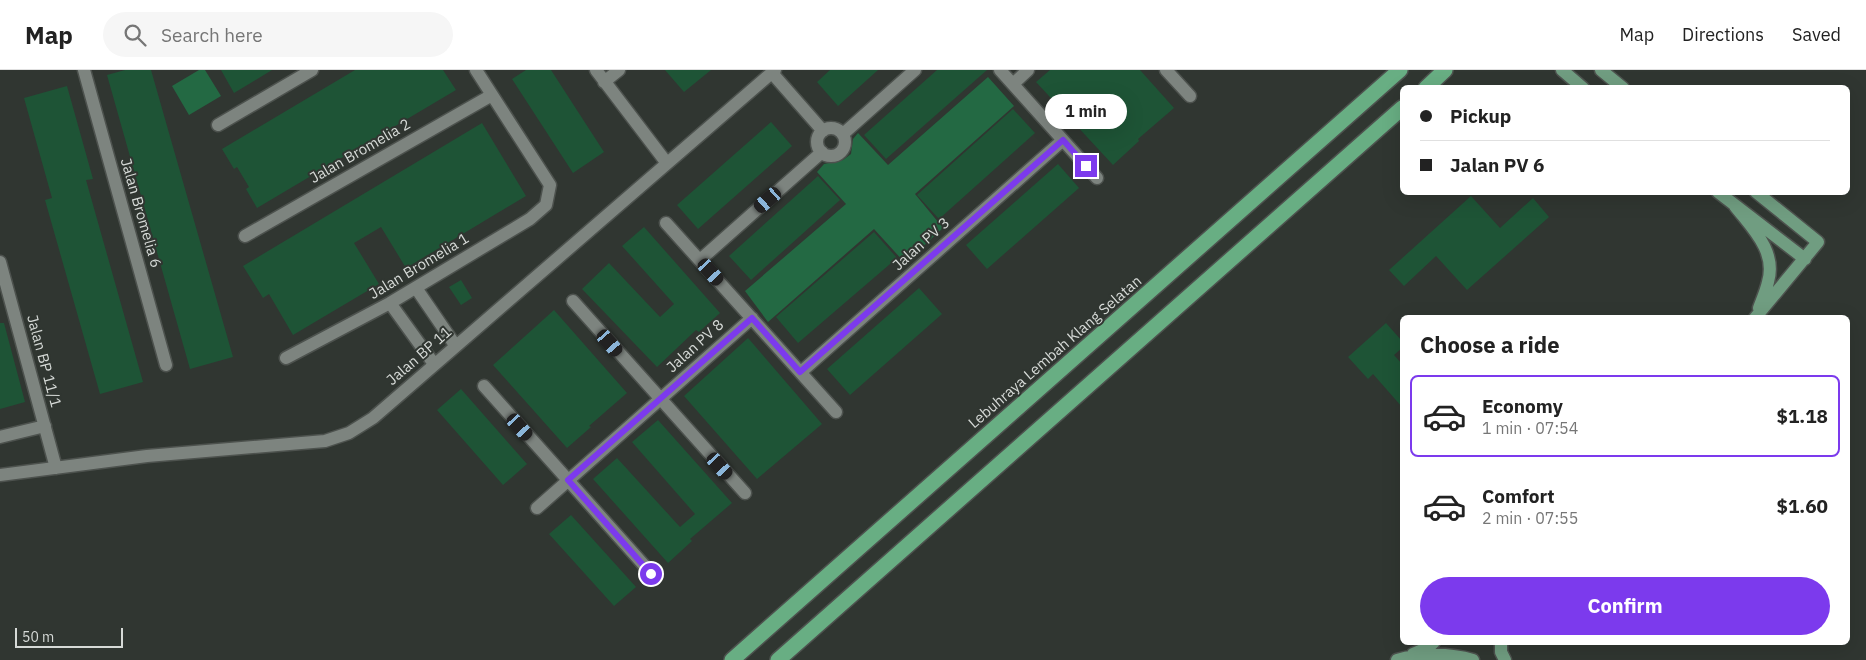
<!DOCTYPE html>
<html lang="en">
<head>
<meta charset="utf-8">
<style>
	body { margin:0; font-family:"IBM Plex Sans",sans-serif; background:#f6f6f6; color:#222; height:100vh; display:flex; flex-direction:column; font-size:19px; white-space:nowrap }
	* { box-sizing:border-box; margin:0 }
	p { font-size:16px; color:#767676 }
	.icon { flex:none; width:28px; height:28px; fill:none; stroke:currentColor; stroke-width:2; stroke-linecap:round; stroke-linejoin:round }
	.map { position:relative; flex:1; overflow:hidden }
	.details { position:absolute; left:1400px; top:245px; width:450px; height:330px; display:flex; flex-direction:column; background:#fff; border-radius:8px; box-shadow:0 5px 20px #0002 }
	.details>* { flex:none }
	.top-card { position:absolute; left:1400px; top:15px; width:450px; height:110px; border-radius:8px; box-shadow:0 5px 20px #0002; display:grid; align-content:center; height:110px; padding:0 20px; background:#fff }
	.scale { position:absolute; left:15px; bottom:12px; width:108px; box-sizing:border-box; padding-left:5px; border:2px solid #d6dad7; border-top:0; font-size:14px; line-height:18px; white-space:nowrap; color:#d6dad7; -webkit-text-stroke:4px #303631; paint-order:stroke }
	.end { position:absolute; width:22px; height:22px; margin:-11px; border:6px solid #7c3aed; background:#fff; box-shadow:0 0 0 2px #fff }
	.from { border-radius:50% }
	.bubble { position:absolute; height:35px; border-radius:18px; background:#fff; box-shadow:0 5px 20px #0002; font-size:16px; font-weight:800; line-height:35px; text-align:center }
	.car { position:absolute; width:15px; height:30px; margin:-15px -8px; border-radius:6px; box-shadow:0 0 4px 1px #0007; background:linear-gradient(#222 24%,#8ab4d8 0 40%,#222 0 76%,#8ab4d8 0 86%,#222 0) }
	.top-card b { display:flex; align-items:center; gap:18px; height:48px; font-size:19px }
	.top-card b+b { border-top:1px solid #e0e0e0 }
	.top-card i { width:12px; height:12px; background:#222 }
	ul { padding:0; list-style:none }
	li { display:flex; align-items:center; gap:15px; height:82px; margin:0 10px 8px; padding:0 10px; border:2px solid transparent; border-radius:8px }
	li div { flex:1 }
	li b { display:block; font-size:19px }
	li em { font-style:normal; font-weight:800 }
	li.active { border-color:#7c3aed }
	li>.icon { width:45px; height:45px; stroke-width:1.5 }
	h2 { padding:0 20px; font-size:22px; line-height:60px }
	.action { display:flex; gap:10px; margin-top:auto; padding:10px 20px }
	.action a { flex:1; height:58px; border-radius:30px; background:#7c3aed; color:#fff; font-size:20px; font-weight:800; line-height:58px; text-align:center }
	header { display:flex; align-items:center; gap:30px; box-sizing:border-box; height:70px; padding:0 25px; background:#fff; border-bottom:1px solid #e0e0e0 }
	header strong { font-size:24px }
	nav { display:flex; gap:28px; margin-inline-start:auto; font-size:18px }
	.search { width:350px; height:45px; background:#f6f6f6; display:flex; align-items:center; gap:12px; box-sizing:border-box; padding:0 18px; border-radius:28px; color:#767676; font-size:19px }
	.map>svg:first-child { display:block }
</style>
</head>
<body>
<header>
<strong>Map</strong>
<div class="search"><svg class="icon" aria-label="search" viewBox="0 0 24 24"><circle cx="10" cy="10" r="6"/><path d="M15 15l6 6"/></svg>Search here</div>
<nav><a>Map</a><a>Directions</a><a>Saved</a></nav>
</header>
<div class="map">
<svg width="1866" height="590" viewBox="0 0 1866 590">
	<rect width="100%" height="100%" fill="#303631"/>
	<path fill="#236943" d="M199,0h6l16,26 -32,19 -17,-29z
		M988,7l26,29 -99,88 28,34 -38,35 -31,-34 -106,93 -23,-31 101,-87 -29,-32 7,-8 19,-4 8,-6 2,-15 5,-6 30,32z"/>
	<path fill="#1e5436" d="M125,0h26l82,287 -43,12 -83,-294z
		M221,0h51l-38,23z
		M355,0h88l13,20 -199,118 -11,-19 3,-2 -12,-20 -3,2 -12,-20z
		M526,0h25l53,82 -31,21 -61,-94z
		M665,0h46l-27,22z
		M830,0h48l-40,36 -21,-24z
		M937,0h50l-101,89 -22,-24z
		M1050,0h90l34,38 -36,31 1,2 -26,24 -77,-83z
		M67,16l26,93 -7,1 57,202 -43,12 -55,-194 7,-2 -28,-100z
		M1013,39l22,24 -96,86 -22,-24z
		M771,52l21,24 -94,83 -21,-24z
		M482,53l44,73 -120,72 -25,-41 -27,16 25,41 -86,51 -24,-41 -6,4 -20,-32z
		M1058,94l21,24 -92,81 -21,-24z
		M818,106l22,24 -89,80 -22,-24z
		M1471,126l29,32 33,-30 16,19 -82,73 -31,-34 -32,30 -15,-16z
		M644,157l76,86 -21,19 -3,-2 -39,37 -75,-78 27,-26 51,54 14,-13 -52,-58z
		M874,162l23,26 -99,85 -22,-26z
		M461,210l11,18 -11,7 -12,-18z
		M919,218l23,26 -92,81 -23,-26z
		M554,240l73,83 -38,33 2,1 -24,21 -74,-83z
		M0,253h4l21,79 -25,7z
		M1386,253l16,18v7l-8,7 8,9v43l-29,-33 -5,5 -20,-22z
		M748,268l74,86 -65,55 -73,-83z
		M461,319l66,75 -24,21 -66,-75z
		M658,350l74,83 -42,36 2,2 -24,22 -75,-84 24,-21 63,69 15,-13 -63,-72z
		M571,445l65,72 -22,19 -65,-72z"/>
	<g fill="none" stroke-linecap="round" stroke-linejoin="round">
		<defs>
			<path id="minor" d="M84,0l82,295
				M596,0l70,92
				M1000,0l97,108
				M1166,0l24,26
				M772,3l51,58
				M604,12l15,-12
				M1013,14l15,-14
				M218,55l94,-55
				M817 72a14 14 0 1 1 28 0a14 14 0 1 1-28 0Z
				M843,64l72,-64
				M666,153l170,189
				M245,166l247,-141
				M700,190l122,-108
				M0,192l56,206
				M416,218l39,57
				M573,231l172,192
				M390,233l44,61
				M286,288l104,-55 140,-84 16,-14 4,-20 -74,-115
				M801,302l262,-232
				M484,316l167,187
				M0,367l45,-11
				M0,405l147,-19 178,-15 24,-8 24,-15 402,-348
				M537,438l215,-190"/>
			<path id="major" d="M1562,0l21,18
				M1601,0l22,18
				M1718,122l87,67
				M1735,136c17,22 42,45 33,76 -2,9 -6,18 -9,26
				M1755,248l63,-76 -62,-50
				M1501,572v10l4,8
				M1413,584l16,-7 5,-5
				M1397,590c23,-7 53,-7 76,0"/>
			<path id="highway" d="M1426,18l19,-18
				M732,590l668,-590
				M778,590l624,-552"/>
		</defs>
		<use href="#minor" stroke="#4d524e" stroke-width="15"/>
		<use href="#major" stroke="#4d524e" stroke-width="15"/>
		<use href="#highway" stroke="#4d524e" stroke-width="18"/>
		<use href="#minor" stroke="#7d847f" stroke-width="12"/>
		<use href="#major" stroke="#709d81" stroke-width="12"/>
		<use href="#highway" stroke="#68ae83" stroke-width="15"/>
	</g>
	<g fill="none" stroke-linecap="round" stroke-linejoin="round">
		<path stroke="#7c3aed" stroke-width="6" d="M651,504l-83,-94 184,-162 48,54 263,-232 23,26"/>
	</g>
	<g text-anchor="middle" stroke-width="4" stroke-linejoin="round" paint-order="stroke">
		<g font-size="15" fill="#d6dad7" stroke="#303631">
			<text transform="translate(360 81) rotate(-30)" y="5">Jalan Bromelia 2</text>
			<text transform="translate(141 143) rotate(74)" y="5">Jalan Bromelia 6</text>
			<text transform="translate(921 174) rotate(-42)" y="5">Jalan PV 3</text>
			<text transform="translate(419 196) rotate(-31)" y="5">Jalan Bromelia 1</text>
			<text transform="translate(695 276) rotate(-42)" y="5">Jalan PV 8</text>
			<text transform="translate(1055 282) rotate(-41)" y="5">Lebuhraya Lembah Klang Selatan</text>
			<text transform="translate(419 286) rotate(-41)" y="5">Jalan BP 11</text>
			<text transform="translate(44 291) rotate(75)" y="5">Jalan BP 11/1</text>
		</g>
	</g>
</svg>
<div class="scale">50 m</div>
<i class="end from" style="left:651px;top:504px"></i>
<i class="end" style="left:1086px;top:96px"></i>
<div class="bubble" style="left:1045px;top:24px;width:82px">1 min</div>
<i class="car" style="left:768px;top:130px;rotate:229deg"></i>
<i class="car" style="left:711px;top:202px;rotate:138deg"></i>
<i class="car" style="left:610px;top:273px;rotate:139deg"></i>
<i class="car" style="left:520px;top:357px;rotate:138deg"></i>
<i class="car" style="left:720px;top:396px;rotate:138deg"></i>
<div class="top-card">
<b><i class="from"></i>Pickup</b>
<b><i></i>Jalan PV 6</b>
</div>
<section class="details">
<h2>Choose a ride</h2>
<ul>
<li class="active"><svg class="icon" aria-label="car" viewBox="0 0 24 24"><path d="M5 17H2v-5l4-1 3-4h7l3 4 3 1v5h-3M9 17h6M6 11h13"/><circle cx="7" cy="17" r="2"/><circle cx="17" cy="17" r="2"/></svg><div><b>Economy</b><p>1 min · 07:54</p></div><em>$1.18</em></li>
<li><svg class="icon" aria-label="car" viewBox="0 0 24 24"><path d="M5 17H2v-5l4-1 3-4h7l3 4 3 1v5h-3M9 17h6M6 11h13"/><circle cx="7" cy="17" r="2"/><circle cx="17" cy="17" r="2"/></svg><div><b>Comfort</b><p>2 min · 07:55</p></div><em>$1.60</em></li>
</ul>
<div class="action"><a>Confirm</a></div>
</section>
</div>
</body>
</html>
